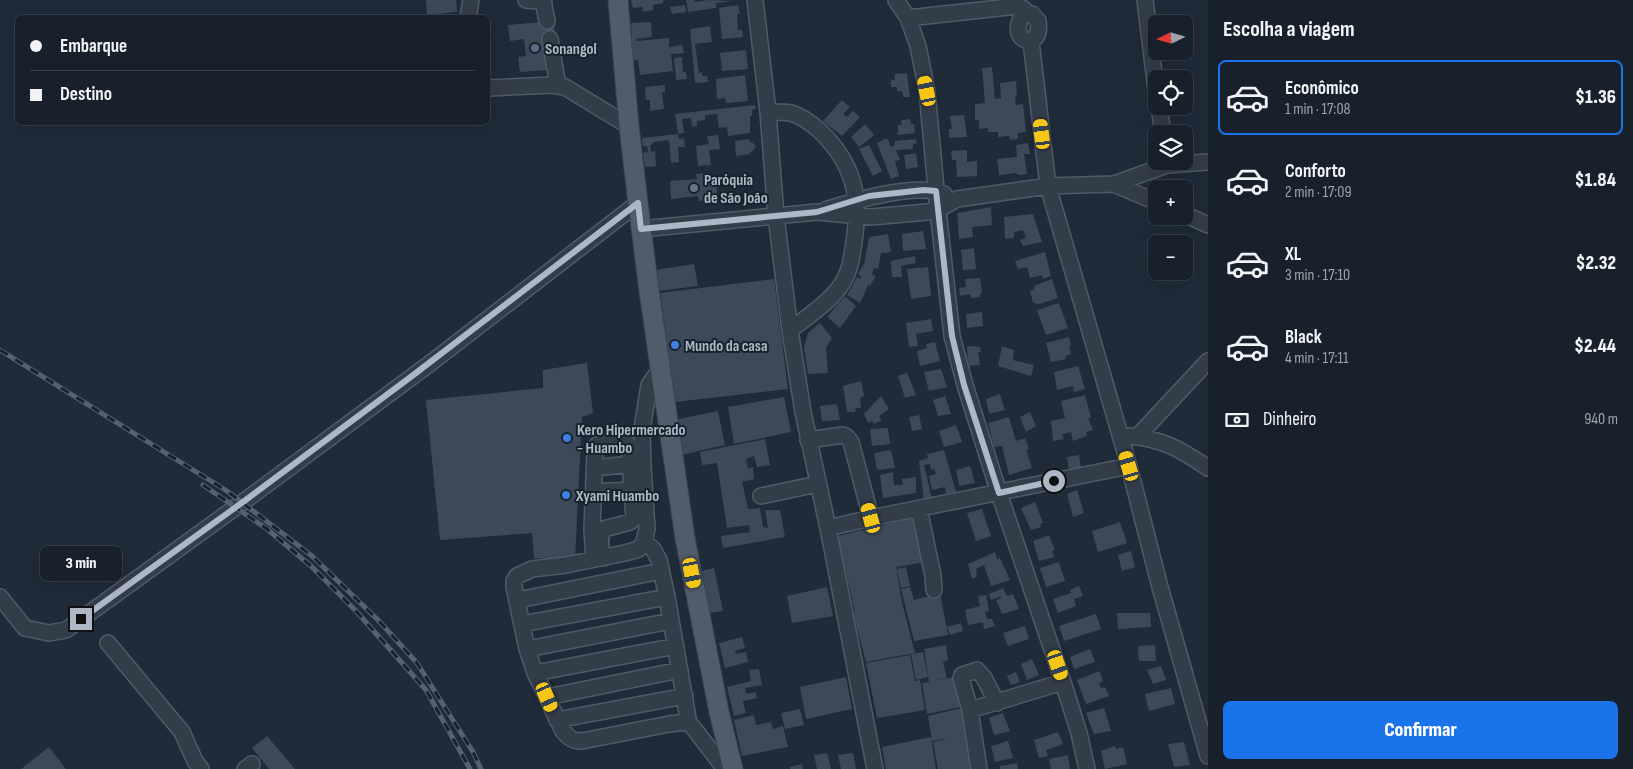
<!DOCTYPE html>
<html lang="pt">
<head>
<meta charset="utf-8">
<style>
	body { margin:0; font-family:"Sofia Sans Condensed",sans-serif; background:#242d37; color:#f1f3f6; height:100vh; display:flex; flex-direction:column; font-size:19px; white-space:nowrap }
	* { box-sizing:border-box; margin:0 }
	p { font-size:16px; color:#9ea3a9 }
	.icon { flex:none; width:28px; height:28px; fill:none; stroke:currentColor; stroke-width:2; stroke-linecap:round; stroke-linejoin:round }
	.map { position:relative; flex:1; overflow:hidden }
	.sheet { display:flex; flex-direction:column; background:#17202b; width:425px }
	.sheet>* { flex:none }
	.banner { position:absolute; left:15px; top:15px; width:475px; height:110px; border-radius:8px; box-shadow:0 5px 20px #0002,0 0 0 1px #363e47; display:grid; align-content:center; height:110px; padding:0 15px; background:#17202b }
	.needle { width:32px; rotate:265deg }
	.controls { position:absolute; left:1148px; top:15px; display:grid; gap:10px }
	.controls a { display:grid; place-items:center; width:45px; height:45px; border-radius:8px; background:#17202b; box-shadow:0 5px 20px #0002,0 0 0 1px #363e47; font-size:25px }
	.end { position:absolute; width:22px; height:22px; margin:-11px; border:6px solid #adb7c6; background:#111; box-shadow:0 0 0 2px #111 }
	.from { border-radius:50% }
	.bubble { position:absolute; height:35px; border-radius:8px; background:#17202b; box-shadow:0 5px 20px #0002,0 0 0 1px #363e47; font-size:16px; font-weight:800; line-height:35px; text-align:center }
	.car { position:absolute; width:15px; height:30px; margin:-15px -8px; border-radius:6px; box-shadow:0 0 4px 1px #0007; background:linear-gradient(#f5c518 24%,#345 0 40%,#f5c518 0 76%,#345 0 86%,#f5c518 0) }
	.banner b { display:flex; align-items:center; gap:18px; height:48px; font-size:19px }
	.banner b+b { border-top:1px solid #363e47 }
	.banner i { width:12px; height:12px; background:#f1f3f6 }
	ul { padding:0; list-style:none }
	li { display:flex; align-items:center; gap:15px; height:75px; margin:0 10px 8px; padding:0 5px; border:2px solid transparent; border-radius:8px }
	li div { flex:1 }
	li b { display:block; font-size:19px }
	li em { font-style:normal; font-weight:800 }
	li.current { border-color:#1a73e8 }
	li>.icon { width:45px; height:45px; stroke-width:1.5 }
	h2 { padding:0 15px; font-size:22px; line-height:60px }
	.pay { display:flex; align-items:center; gap:12px; height:55px; padding:0 15px; font-size:19px }
	.pay p { margin-inline-start:auto }
	.action { display:flex; gap:10px; margin-top:auto; padding:10px 15px }
	.action a { flex:1; height:58px; border-radius:8px; background:#1a73e8; color:#fff; font-size:20px; font-weight:800; line-height:58px; text-align:center }
	main { display:flex; flex:1; min-height:0 }
	.map>svg:first-child { display:block }
</style>
</head>
<body>
<main>
<div class="map">
<svg width="1208" height="769" viewBox="0 0 1208 769">
	<rect width="100%" height="100%" fill="#1f2b39"/>
	<path fill="#3b4959" d="M426,0h30l1,12 -30,3z
		M631,0h32v3l-10,2v5l-10,2 -1,-5 -9,1z
		M686,0h8l1,2 13,-2 26,1 -18,2v5l-28,4z
		M685,5l1,7 -14,2 -2,-7z
		M738,5l2,9h-3l1,16h4l1,7 -21,2 -3,-31z
		M554,21l1,17 -7,32 -28,2 -2,-15 8,-1 -2,-17 -14,2 -2,-16z
		M651,22l1,15 -16,2 1,2 32,-3v9l13,-2 2,8 -13,1 2,17 -33,4 -2,-15 -6,1 -3,-22h3l-1,-16z
		M710,26l2,16 -17,2 4,29 3,-1v4h5l1,6 -13,1 -5,-54z
		M746,50l2,19 -26,2 -2,-18z
		M682,57l1,15h3l1,7 -11,1 -2,-22z
		M992,67l3,32 6,-1 -1,-15 16,-2 1,15 -2,1 1,8 7,-1 3,28 -8,1v6l-8,1 -1,-4 -11,1v-5h-10v-4l-9,1v-9l-4,1v-17l10,-1 -3,-35z
		M907,73l3,24h-7l-1,-6h-5v-4h-6v-7h4v-6z
		M745,75l3,26 -22,2 -1,-5 -8,1 -1,-20z
		M665,85v7h-3l2,17 -14,2v-11h-4l-1,-13z
		M842,100l8,7 -7,7 4,3 6,-6 7,6 -18,19 -19,-15z
		M755,105l1,4 -4,1v6h-2v17l-22,3 -1,-9 -8,1 -2,-14 -12,1v5l-8,1v5l-5,1 -1,-9 -9,1 2,14 -6,1 1,5 5,-1 1,9h-7l1,15 -8,1 -2,-23 -15,2 -4,4 1,6 4,-1 1,15 -11,1 -2,-14 5,-1 -1,-6h-4l-1,-8 36,-4 -3,-20z
		M964,115l3,22 -18,1v-9h3l-2,-13z
		M910,119l1,5h3l1,9 -17,2v-10h4l-1,-5z
		M865,124l9,11 -15,12 -8,-10z
		M718,135l2,14 -11,1 2,15 -13,1 -2,-20 13,-2 -2,-8z
		M887,138l4,9 4,-2v-4l21,-2 1,4 -4,1v5l-17,1 4,10 -5,1 4,15 -8,3 -14,-36z
		M749,139l1,3 3,1 3,4 -3,4 -3,1v2l-14,2 -1,-15z
		M1028,143l2,11h-6l3,20 -9,1 -1,-2 -18,2 -2,-16 20,-2 -1,-12z
		M869,145l13,26 -9,5 -14,-27z
		M967,150v12l10,-1v15l-20,1 -1,-17h-4l-1,-9z
		M916,153l2,14 -12,2 -2,-14z
		M707,173l1,6 8,-1 1,17h-8v5l-10,1 -1,-5 -27,3 -1,-18 27,-2 -1,-5z
		M991,207l1,18 -20,2 1,10 -14,2 -2,-26z
		M1033,214l9,28 -19,4 -3,-6 6,-2 -3,-8 -9,2v6l-9,1 -1,-22z
		M923,231l3,18 -23,2 -1,-17z
		M888,234l3,18 -10,1 -3,16 -4,-1 -2,6 4,2 -6,10 -2,-1 -8,18 -13,-8 10,-18 3,2 1,-3 -3,-2 6,-10 5,-27z
		M974,248l2,21 -13,1 -2,-20z
		M1045,252l6,24 -8,3 -1,-4 -12,3 -3,-11 -9,2 -3,-8z
		M915,256l1,7 -15,3 1,11h-10l-1,-16z
		M694,264l4,22 -41,5 -1,-21z
		M928,267l3,29 -20,3 -4,-30z
		M980,278l2,15h-2v4l-9,1 -1,-4 -10,2 -1,-8 7,-1 -1,-8z
		M774,279l14,110 -113,13 -15,-109z
		M1052,279l6,19 -19,6 -6,-1 -3,-12 4,-1v-4z
		M845,296l11,10 -16,22 -13,-11z
		M1059,303l9,25 -22,7 -9,-25z
		M982,312l1,14 -16,2 -1,-14z
		M931,319l2,12 -17,3 2,12 -9,1 -3,-24z
		M820,323l12,15 -6,10 2,25 -20,1 -4,-26 4,-15z
		M1069,337l2,8 -2,1 2,8 -6,2 1,3 -15,3 -5,-19z
		M935,342l5,19 -20,5 -3,-15 10,-3 -1,-4z
		M967,346l13,1 1,5h-3l2,13 -12,1z
		M1002,346l12,4 -1,10 21,5 -3,11 -33,-10z
		M587,363l6,50 -11,4 -7,143 -41,-2 -2,-25 -92,7 -14,-140 117,-12v-18z
		M1078,366l7,23 -11,3 -1,-6 -16,4 -3,-18z
		M941,369l6,18 -18,4 -5,-19z
		M907,373l9,22 -11,3 -7,-22z
		M861,381l3,15 -4,2 1,10h-5l-1,4h-8l-4,-26z
		M1000,394l5,16 -16,4 -3,-15z
		M1085,395l6,23h-3l5,12 -7,2 1,4 -14,5 -2,-9 -9,2 2,5 -11,2 -2,-20 14,-3 -4,-17z
		M881,396l8,13 -10,7 3,4 -8,4 -2,-3 -4,2 -4,-9z
		M945,396l6,18 -13,2 -5,-16z
		M784,397l7,35 -57,12 -6,-37z
		M837,404l3,16 -18,1 -2,-15z
		M718,411l7,34 -44,10 -7,-35z
		M1030,412l6,14 -10,6 -6,-15z
		M919,415l3,14 -10,2 -3,-14z
		M1009,417l7,24 9,-3 4,11 -3,1 6,18 -23,7 -7,-29 -8,1 -6,-24z
		M956,425l6,17 -18,5 -5,-16z
		M888,428l2,16 -18,2 -2,-17z
		M765,439l5,26 -13,2 -3,-11 -8,3 2,10 5,-2 1,12 -12,3 6,27 12,-1 3,19 5,1 -3,-18h15l5,27 -62,11 -2,-12 29,-4 -1,-7 -22,3 -10,-65 -15,2 -2,-13z
		M891,450l4,18 -18,2 -3,-17z
		M944,450l12,42 -10,3 -1,-8 -13,3 -3,-14 7,-2 -2,-5 -3,1 -1,-6 -6,1 8,34 -8,1 -5,-39 9,-3 -1,-4z
		M1079,455l2,12 -12,3 -2,-13z
		M970,466l5,17 -16,3 -3,-16z
		M893,472l1,13h9l-1,-6 14,-2v16l-33,5 -3,-23z
		M1077,490l7,23 -11,4 -6,-23z
		M1035,502l8,21 -3,1 1,3 -10,3 -10,-22z
		M982,509l9,27 -15,5 -9,-28z
		M913,518l11,44 -27,5 -1,-2 6,38 13,50 -49,9 -13,-49h2l-17,-77z
		M1120,522l7,21 -29,9 -6,-21z
		M1049,535l6,15 -3,1 2,6 -15,4 -6,-20z
		M1131,551l4,16 -13,4 -4,-16z
		M995,552l2,7 3,-1 10,22 -19,6 -7,-21 -8,4 1,8 -5,2 -4,-15z
		M1059,562l6,19 -19,6 -6,-19z
		M906,567l4,19 -9,2 -4,-19z
		M714,568l9,43 -14,2 -7,-42z
		M1079,586l4,10 -9,3 2,7 -18,7 -5,-14 18,-6 -1,-3z
		M827,587l6,29 -41,7 -5,-27z
		M910,587l4,13 26,-7 8,42 -34,6 -13,-52z
		M1003,588l4,8 6,-2 6,15 -17,5 -6,-14 6,-2 -3,-1 -8,3 -2,-6z
		M986,595l3,16 -4,1 2,7h5l3,7 -11,3 -1,-7 -15,3 -3,-15 15,-4 -2,-10z
		M1117,613h33l1,14 -33,2z
		M1096,614l5,15 -37,12 -5,-15z
		M961,623l2,8 -13,4 -3,-8z
		M1025,626l4,13 -21,7 -5,-13z
		M742,637l3,11 -10,3 1,3 10,-2 2,10 -23,6 -6,-25z
		M946,645l2,15 -5,2 4,16 -15,3 24,-4 4,30 -33,7 -5,-31 7,-1 -5,-33z
		M1155,645l1,16h-17l-1,-15z
		M1090,649l5,13 -21,7 -4,-12z
		M923,652l5,25 -12,3 -5,-26z
		M910,655l5,26 5,-1 5,30 -48,8 -11,-55z
		M1032,659l7,16 -12,5 -6,-16z
		M1161,666l5,14 -13,4 -6,-14z
		M759,669l3,16 -17,3 1,6 10,-2 1,6 -14,3 3,12 -12,3 -7,-29 24,-6 -2,-11z
		M1099,671l4,10 -4,2 2,5 4,-1 4,9 -23,8 -9,-24z
		M1016,672l4,10 -9,3 -4,-9z
		M846,677l6,32 -46,10 -6,-32z
		M1171,688l4,16 -26,7 -4,-17z
		M961,708l13,61h-36l-5,-27 16,-4 -17,3 -4,-25z
		M1104,708l7,23 -17,3 -8,-21z
		M800,709l4,16 -19,4 -4,-16z
		M1003,713l7,18 -16,4 -5,-17z
		M754,715l2,10 15,-3 2,7 10,-3 5,21 -46,9 -8,-36z
		M1058,732l5,12 -17,6 2,6 -9,2 -5,-18z
		M267,736l28,33h-26l-17,-21z
		M931,737l5,32h-50l-4,-22z
		M1008,741l5,17 -18,4 -4,-16z
		M1184,742l6,23 -16,2 -6,-23z
		M1115,746l1,3 7,-2 4,17 -22,5 -4,-18z
		M49,747l17,22h-45z
		M827,753l4,16h-14l-3,-14z
		M853,753l3,16h-15l-3,-14z
		M1068,755l2,14h-19l-2,-10z
		M1017,763l1,6h-18v-3z
		M802,764l1,5h-13v-2z"/>
	<g fill="none" stroke-linecap="round" stroke-linejoin="round">
		<defs>
			<path id="minor" d="M526,0l12,1 6,-1
				M543,0l4,21
				M755,0l13,112 8,104 14,114 13,82 25,116 47,241
				M896,0l12,18 10,28 9,45 11,119 14,126 13,49 34,108 64,189 16,51 8,36
				M1145,0l11,90
				M1026,13c-11,8 -11,28 5,28
				M468,18l3,-18
				M908,18l110,-12 6,3 2,4 6,1 6,7c1,9 1,16 -7,20
				M550,39l8,47
				M1031,41l17,145 81,280 31,121 48,169
				M488,88l64,-3 13,2 64,39
				M1159,106l4,28
				M768,112c8,0 16,0 23,1 11,3 21,11 29,18 34,33 41,65 34,111 -2,15 -4,30 -13,43 -11,17 -35,33 -51,45
				M1114,184l42,18
				M825,210c29,-9 90,-28 119,-16
				M1184,214l24,11
				M641,229l176,-17 54,5 56,-5 11,-2 19,-11 91,-13 66,-2 53,-19 41,-3
				M661,368l-12,17 -7,44 1,37 4,63 -3,13 -5,7 -14,4 -59,12 -34,4 -15,7 -3,5v6l13,62 8,24 28,58c6,7 9,10 19,10l87,-17 17,-2 6,4 33,43
				M1129,436c34,3 51,13 79,32
				M1137,437l71,-76
				M808,440l35,-5 4,2 4,5 20,76
				M595,468l35,-4
				M594,492l38,-2
				M761,496l57,-12
				M919,508l14,68 1,14
				M828,528l43,-10 258,-52
				M644,542l9,7 6,11 8,37 22,127
				M594,559l-2,-29 3,-79 2,-6c6,-3 20,-7 27,-4 3,1 4,3 5,6l5,71 -4,4 -26,7c-6,8 -3,19 -1,29
				M0,597l25,31 24,5 17,-3 177,-128 185,-137 210,-162
				M518,600l143,-29
				M522,624l145,-27
				M108,643l74,89 13,29 6,8
				M527,649l144,-28
				M535,673l141,-27
				M547,697l133,-27
				M970,710l-9,-32 1,-3 15,-5 7,8 13,25
				M557,720l128,-24
				M245,769l7,-5
				M979,769l-9,-59 93,-28"/>
			<path id="major" d="M618,0l11,126 9,77 11,88 36,247 34,174 14,57"/>
		</defs>
		<use href="#minor" stroke="#505a67" stroke-width="18"/>
		<use href="#major" stroke="#3c4653" stroke-width="21"/>
		<use href="#minor" stroke="#333d49" stroke-width="15"/>
		<use href="#major" stroke="#505c69" stroke-width="19"/>
		<defs>
			<path id="rail" d="M0,350l227,141 85,65 66,64 39,43 56,89 8,17
				M203,485l64,44 45,38 44,44 70,79 44,79"/>
		</defs>
		<use href="#rail" stroke="#546170" stroke-width="5"/>
		<use href="#rail" stroke="#18222d" stroke-width="3" stroke-dasharray="9" stroke-linecap="butt"/>
	</g>
	<g fill="none" stroke-linecap="round" stroke-linejoin="round">
		<path stroke="#adb7c6" stroke-width="6" d="M81,619l162,-117 169,-126 226,-173 3,26 176,-17 52,-16 55,-6 12,1 16,145 12,49 35,108 55,-12"/>
	</g>
	<circle fill="#5c6f8a" stroke="#18222d" stroke-width="2" cx="535" cy="48" r="5"/>
	<circle fill="#6b7280" stroke="#18222d" stroke-width="2" cx="694" cy="188" r="5"/>
	<g fill="#3f7fe0" stroke="#18222d" stroke-width="2">
		<circle cx="675" cy="345" r="5"/>
		<circle cx="567" cy="438" r="5"/>
		<circle cx="566" cy="495" r="5"/>
	</g>
	<g text-anchor="middle" stroke-width="4" stroke-linejoin="round" paint-order="stroke">
		<g font-size="16" font-weight="bold" fill="#adb7c6" stroke="#18222d" text-anchor="start">
			<text x="545" y="54">Sonangol</text>
			<text x="704" y="185">Paróquia<tspan x="704" dy="18">de São João</tspan></text>
			<text x="685" y="351">Mundo da casa</text>
			<text x="577" y="435">Kero Hipermercado<tspan x="577" dy="18">- Huambo</tspan></text>
			<text x="576" y="501">Xyami Huambo</text>
		</g>
	</g>
</svg>
<div class="controls">
<a><svg class="needle" viewBox="-14 -14 28 28"><path d="M0-13l5 13h-10z" fill="#e53935"/><path d="M0 13l5-13h-10z" fill="#9ea3a9"/></svg></a>
<a><svg class="icon" aria-label="locate" viewBox="0 0 24 24"><circle cx="12" cy="12" r="6"/><path d="M12 2v4M12 18v4M2 12h4M18 12h4"/></svg></a>
<a><svg class="icon" aria-label="layers" viewBox="0 0 24 24"><path d="M12 4l9 5-9 5-9-5zM3 14l9 5 9-5"/></svg></a>
<a>+</a>
<a>−</a>
</div>
<i class="end from" style="left:1054px;top:481px"></i>
<i class="end" style="left:81px;top:619px"></i>
<div class="bubble" style="left:40px;top:546px;width:82px">3 min</div>
<i class="car" style="left:927px;top:91px;rotate:349deg"></i>
<i class="car" style="left:1042px;top:134px;rotate:353deg"></i>
<i class="car" style="left:1129px;top:466px;rotate:344deg"></i>
<i class="car" style="left:871px;top:518px;rotate:345deg"></i>
<i class="car" style="left:692px;top:573px;rotate:169deg"></i>
<i class="car" style="left:1058px;top:665px;rotate:161deg"></i>
<i class="car" style="left:547px;top:697px;rotate:156deg"></i>
<div class="banner">
<b><i class="from"></i>Embarque</b>
<b><i></i>Destino</b>
</div>
</div>
<section class="sheet">
<h2>Escolha a viagem</h2>
<ul>
<li class="current"><svg class="icon" aria-label="car" viewBox="0 0 24 24"><path d="M5 17H2v-5l4-1 3-4h7l3 4 3 1v5h-3M9 17h6M6 11h13"/><circle cx="7" cy="17" r="2"/><circle cx="17" cy="17" r="2"/></svg><div><b>Econômico</b><p>1 min · 17:08</p></div><em>$1.36</em></li>
<li><svg class="icon" aria-label="car" viewBox="0 0 24 24"><path d="M5 17H2v-5l4-1 3-4h7l3 4 3 1v5h-3M9 17h6M6 11h13"/><circle cx="7" cy="17" r="2"/><circle cx="17" cy="17" r="2"/></svg><div><b>Conforto</b><p>2 min · 17:09</p></div><em>$1.84</em></li>
<li><svg class="icon" aria-label="car" viewBox="0 0 24 24"><path d="M5 17H2v-5l4-1 3-4h7l3 4 3 1v5h-3M9 17h6M6 11h13"/><circle cx="7" cy="17" r="2"/><circle cx="17" cy="17" r="2"/></svg><div><b>XL</b><p>3 min · 17:10</p></div><em>$2.32</em></li>
<li><svg class="icon" aria-label="car" viewBox="0 0 24 24"><path d="M5 17H2v-5l4-1 3-4h7l3 4 3 1v5h-3M9 17h6M6 11h13"/><circle cx="7" cy="17" r="2"/><circle cx="17" cy="17" r="2"/></svg><div><b>Black</b><p>4 min · 17:11</p></div><em>$2.44</em></li>
</ul>
<div class="pay"><svg class="icon" aria-label="cash" viewBox="0 0 24 24"><path d="M3 7h18v10H3z"/><circle cx="12" cy="12" r="2"/></svg>Dinheiro<p>940 m</p></div>
<div class="action"><a>Confirmar</a></div>
</section>
</main>
</body>
</html>
